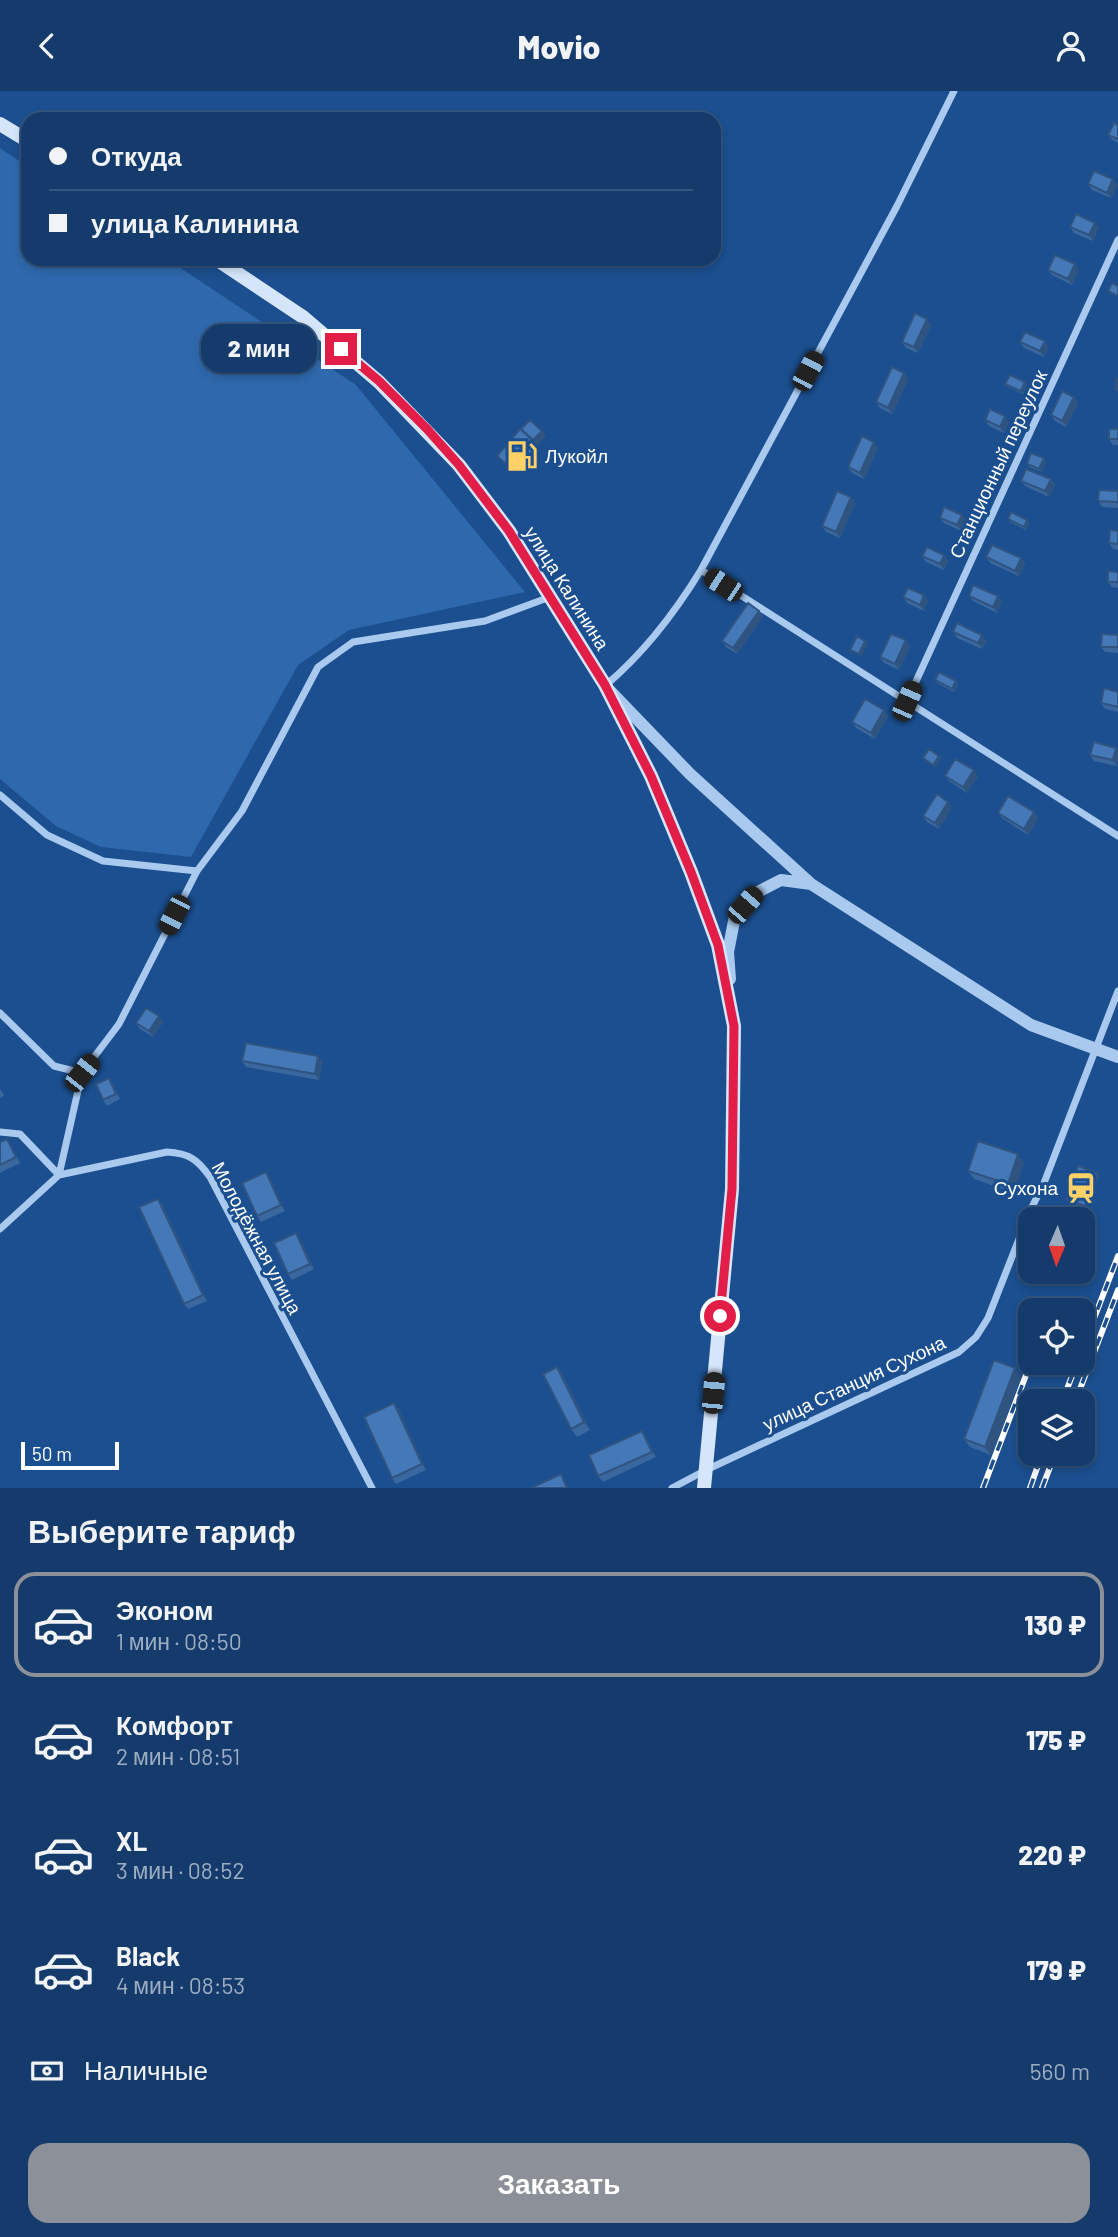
<!DOCTYPE html>
<html lang="ru">
<head>
<meta charset="utf-8">
<style>
	body { margin:0; font-family:Barlow,sans-serif; background:#214673; color:#f1f3f6; height:100vh; display:flex; flex-direction:column; font-size:26px; white-space:nowrap }
	* { box-sizing:border-box; margin:0 }
	p { font-size:23px; color:#9dadc1 }
	.icon { flex:none; width:38px; height:38px; fill:none; stroke:currentColor; stroke-width:2; stroke-linecap:round; stroke-linejoin:round }
	.map { position:relative; height:1397px; overflow:hidden }
	.panel { display:flex; flex-direction:column; background:#143b6b; flex:1 }
	.panel>* { flex:none }
	.banner { position:absolute; left:21px; top:21px; width:700px; height:154px; border-radius:21px; box-shadow:0 4px 10px #0003,0 0 0 2px #33557e; display:grid; align-content:center; height:154px; padding:0 28px; background:#143b6b }
	.needle { width:46px; rotate:182deg }
	.buttons { position:absolute; left:1018px; top:1116px; display:grid; gap:14px }
	.buttons a { display:grid; place-items:center; width:77px; height:77px; border-radius:14px; background:#143b6b; box-shadow:0 4px 10px #0003,0 0 0 2px #33557e; font-size:35px }
	.scale { position:absolute; left:21px; bottom:18px; width:98px; box-sizing:border-box; padding-left:7px; border:4px solid #fff; border-top:0; font-size:19px; line-height:24px; white-space:nowrap; color:#fff; -webkit-text-stroke:5px #1b4f8f; paint-order:stroke }
	.end { position:absolute; width:32px; height:32px; margin:-16px; border:9px solid #e11d48; background:#fff; box-shadow:0 0 0 4px #fff }
	.from { border-radius:50% }
	.bubble { position:absolute; height:49px; border-radius:21px; background:#143b6b; box-shadow:0 4px 10px #0003,0 0 0 2px #33557e; font-size:23px; font-weight:800; line-height:49px; text-align:center }
	.car { position:absolute; width:21px; height:42px; margin:-21px -10px; border-radius:9px; box-shadow:0 0 5px 2px #0007; background:linear-gradient(#222 24%,#8ab4d8 0 40%,#222 0 76%,#8ab4d8 0 86%,#222 0) }
	.banner b { display:flex; align-items:center; gap:24px; height:66px; font-size:26px }
	.banner b+b { border-top:2px solid #33557e }
	.banner i { width:18px; height:18px; background:#f1f3f6 }
	ul { padding:0; list-style:none }
	li { display:flex; align-items:center; gap:21px; height:105px; margin:0 14px 10px; padding:0 14px; border:4px solid transparent; border-radius:21px }
	li div { flex:1 }
	li b { display:block; font-size:26px }
	li em { font-style:normal; font-weight:800 }
	li.on { border-color:#8c9099 }
	li>.icon { width:63px; height:63px; stroke-width:1.5 }
	h2 { padding:0 28px; font-size:32px; line-height:84px }
	.pay { display:flex; align-items:center; gap:18px; height:77px; padding:0 28px; font-size:26px }
	.pay p { margin-inline-start:auto }
	.cta { display:flex; gap:14px; margin-top:auto; padding:14px 28px }
	.cta a { flex:1; height:80px; border-radius:21px; background:#8c9099; color:#fff; font-size:28px; font-weight:800; line-height:80px; text-align:center }
	header { display:flex; justify-content:space-between; align-items:center; height:91px; padding:0 28px; background:#143b6b; font-size:32px; font-weight:800 }
	.map>svg:first-child { display:block }
</style>
</head>
<body>
<header><svg class="icon" aria-label="back" viewBox="0 0 24 24"><path d="M15 5l-7 7 7 7"/></svg>Movio<svg class="icon" aria-label="person" viewBox="0 0 24 24"><circle cx="12" cy="8" r="4"/><path d="M4 21q1-7 8-7t8 7"/></svg></header>
<div class="map">
<svg width="1118" height="1397" viewBox="0 0 1118 1397">
	<rect width="100%" height="100%" fill="#1b4f8f"/>
	<path fill="#2e69ad" d="M0,57l28,19v92h139l189,126 169,207 -176,38 -51,35 -107,192 -90,-10 -45,-21 -56,-47z"/>
	<g fill="none" stroke-linecap="round" stroke-linejoin="round">
		<path stroke="#a9c9ee" stroke-width="7" d="M701,479l417,266
			M606,594c39,-33 68,-71 95,-115l196,-364 57,-115
			M907,610l211,-461
			M0,704l47,40 56,26 94,10
			M0,922l54,53 28,7
			M0,1041l20,2 39,41 108,-23c22,1 31,8 43,25l162,311
			M0,1138l59,-54 23,-102 37,-49 78,-153 45,-60 76,-144 35,-25 132,-21 65,-24
			M672,1397l34,-18 253,-118 17,-15 12,-19 42,-107 14,-28 74,-192"/>
		<path stroke="#a9c9ee" stroke-width="12" d="M610,600l80,83 121,110 220,141 87,32
			M730,888l-2,-27 7,-36 19,-22 27,-14 30,4"/>
		<path stroke="#d6e6fa" stroke-width="14" d="M0,33l28,17
			M216,168l87,58 76,65 80,83 50,66 96,154 46,91 40,96 27,73 16,81 -2,163 -28,299"/>
		<defs>
			<path id="rail" d="M1050,1220l3,-8
				M1083,1256l35,-91
				M1062,1311l15,-39
				M1075,1311l43,-112
				M983,1397l48,-126
				M1030,1397l12,-34
				M1042,1397l13,-34"/>
		</defs>
		<use href="#rail" stroke="#fff" stroke-width="6"/>
		<use href="#rail" stroke="#1b4f8f" stroke-width="3.5" stroke-dasharray="10" stroke-linecap="butt"/>
	</g>
	<path fill="#3a679d" d="M1118,34v18l-6,-3 -4,-5z
		M1113,88l4,6 -6,13 -19,-8 -4,-6z
		M1095,132l4,5 -6,13 -19,-8 -4,-6z
		M1079,178l-7,16 -20,-10 -4,-5z
		M927,228l4,6 -13,28 -12,-5 -4,-6z
		M1020,251l29,5 -5,10 -20,-9z
		M904,282l4,6 -16,35 -12,-6 -4,-6z
		M1025,291l2,3 -4,9 -16,-8 -2,-2z
		M1074,306l4,6 -12,24 -11,-6 -4,-6z
		M985,329l24,2 -5,11 -15,-7z
		M1118,338v16h-5l-4,-6z
		M878,356l-14,32 -12,-6 -4,-6z
		M1046,370l-4,11 -13,-5 -2,-3z
		M1051,388l4,6 -6,12 -24,-11 -4,-5z
		M1118,400v17l-16,-1 -4,-6z
		M851,406l4,6 -15,35 -14,-6 -4,-6z
		M940,427l26,2 -5,11 -17,-8z
		M1008,428l19,1 2,3 -3,7 -16,-8z
		M1118,440v19l-5,-1 -4,-6z
		M944,464l4,6 -4,9 -18,-8 -4,-6z
		M986,466l35,1 4,6 -6,12 -29,-13z
		M1118,481v16l-6,-1 -4,-5z
		M924,504l4,6 -4,10 -17,-8 -4,-6z
		M969,505l33,6 -5,11 -24,-12z
		M759,520l4,5 -26,38 -11,-7 -4,-6z
		M953,541l33,9 -4,8 -25,-11z
		M1118,544v18l-13,-1 -4,-5z
		M910,555l-11,24 -15,-7 -4,-6z
		M935,589l21,1 2,3 -4,8 -17,-9z
		M1118,601v20l-13,-3 -4,-6z
		M888,625l-13,23 -19,-11 -4,-6z
		M1116,657l2,3 -1,15 -23,-5 -4,-6z
		M945,685h33l-11,17 -18,-12z
		M952,716l-13,22 -12,-7 -4,-6z
		M1034,721l4,6 -10,17 -26,-17 -4,-5z
		M159,925l4,6 -10,15 -13,-8 -4,-6z
		M318,965l4,5 -3,19 -73,-13 -4,-6z
		M109,987l11,21 -13,7 -4,-6z
		M0,998l4,6 -4,3z
		M0,1051l11,3 9,18 -20,10z
		M1024,1072l-10,30 -40,-14 -6,-8z
		M266,1081l4,6 15,33 -24,11 -4,-6z
		M1099,1085l-12,33 -19,-7 -2,-3z
		M158,1108l4,5 45,97 -19,8 -4,-5z
		M296,1142l4,6 14,30 -22,11 -4,-6z
		M557,1276l6,9 27,54 -13,7 -6,-8z
		M1021,1285l-30,79 -21,-8 -6,-8z
		M398,1317l28,62 -30,14 -4,-6z
		M646,1346l10,20 -53,25 -5,-6z"/>
	<path fill="#305480" d="M1113,88l4,6 -6,13 -4,-5z
		M1095,132l4,5 -6,13 -4,-6z
		M1075,173l4,5 -7,16 -4,-6z
		M927,228l4,6 -13,28 -4,-6z
		M1045,250l4,6 -5,10 -4,-6z
		M904,282l4,6 -16,35 -4,-6z
		M1025,291l2,3 -4,9 -2,-3z
		M1074,306l4,6 -12,24 -4,-6z
		M1005,325l4,6 -5,11 -4,-6z
		M542,340l4,5 -9,10 -4,-6z
		M874,351l4,5 -14,32 -4,-6z
		M538,354l2,3 -23,27 -2,-3z
		M1044,367l2,3 -4,11 -3,-3z
		M1051,388l4,6 -6,12 -4,-6z
		M851,406l4,6 -15,35 -4,-6z
		M962,424l4,5 -5,11 -4,-6z
		M1027,429l2,3 -3,7 -2,-3z
		M944,464l4,6 -4,9 -4,-6z
		M1021,467l4,6 -6,12 -4,-5z
		M924,504l4,6 -4,10 -4,-6z
		M998,505l4,6 -5,11 -4,-6z
		M759,520l4,5 -26,38 -4,-6z
		M982,544l4,6 -4,8 -4,-6z
		M906,549l4,6 -11,24 -4,-6z
		M865,550l3,3 -7,13 -2,-3z
		M956,590l2,3 -4,8 -2,-3z
		M884,619l4,6 -13,23 -4,-6z
		M1116,657l2,3 -1,15 -4,-6z
		M939,665l2,3 -6,9 -2,-3z
		M974,679l4,6 -11,17 -4,-6z
		M948,711l4,5 -13,22 -4,-6z
		M1034,721l4,6 -10,17 -4,-6z
		M159,925l4,6 -10,15 -4,-6z
		M318,965l4,5 -3,19 -4,-6z
		M1018,1063l6,9 -10,30 -6,-9z
		M266,1081l4,6 15,33 -4,-6z
		M1097,1082l2,3 -12,33 -2,-3z
		M158,1108l4,5 45,97 -4,-6z
		M296,1142l4,6 14,30 -4,-5z
		M557,1276l6,9 27,54 -6,-8z
		M1015,1277l6,8 -30,79 -6,-8z
		M394,1312l4,5 28,62 -4,-6z
		M642,1340l4,6 10,20 -4,-5z"/>
	<path fill="#4478b7" stroke="#305480" stroke-width="2" d="M1114,32l4,2v14l-10,-4z
		M1094,80l19,8 -6,14 -19,-9z
		M1076,123l19,9 -6,12 -19,-8z
		M1055,164l20,9 -7,15 -20,-9z
		M1112,192l6,3v10l-10,-5z
		M915,222l12,6 -13,28 -12,-5z
		M1025,241l20,9 -5,10 -20,-9z
		M892,276l12,6 -16,35 -12,-6z
		M1010,284l15,7 -4,9 -16,-7z
		M1116,288h2v11h-2z
		M1062,300l12,6 -12,24 -11,-6z
		M990,318l15,7 -5,11 -15,-7z
		M530,329l12,11 -9,9 -12,-11z
		M520,338l18,16 -23,27 -18,-16z
		M1109,338h9v10h-9z
		M862,345l12,6 -14,31 -12,-6z
		M1031,362l13,5 -5,11 -12,-5z
		M1026,378l25,10 -6,12 -24,-10z
		M1099,399l19,1v11l-20,-1z
		M837,400l14,6 -15,35 -14,-6z
		M944,416l18,8 -5,10 -17,-7z
		M1011,421l16,8 -3,7 -16,-8z
		M1110,439l8,1v13l-9,-1z
		M992,454l29,13 -6,13 -29,-14z
		M927,456l17,8 -4,9 -18,-8z
		M1108,480l10,1v10h-10z
		M973,494l25,11 -5,11 -24,-11z
		M908,497l16,7 -4,10 -17,-8z
		M748,512l11,8 -26,37 -11,-7z
		M957,532l25,12 -4,8 -25,-11z
		M891,543l15,6 -11,24 -15,-7z
		M1102,543l16,1v12h-17z
		M857,545l8,5 -6,13 -9,-4z
		M939,581l17,9 -4,8 -17,-9z
		M1104,597l14,4v15l-17,-4z
		M865,608l19,11 -13,23 -19,-11z
		M1094,651l22,6 -3,12 -23,-5z
		M929,658l10,7 -6,9 -10,-7z
		M955,668l19,11 -11,17 -18,-11z
		M937,703l11,8 -13,21 -12,-7z
		M1008,705l26,16 -10,17 -26,-16z
		M146,917l13,8 -10,15 -13,-8z
		M246,952l72,13 -3,18 -73,-13z
		M109,987l7,16 -13,6 -7,-16z
		M7,1048l9,18 -16,8v-23z
		M978,1050l40,13 -10,30 -40,-13z
		M1078,1075l19,7 -12,33 -19,-7z
		M266,1081l15,33 -24,11 -15,-33z
		M158,1108l45,96 -19,9 -45,-97z
		M296,1142l14,31 -22,10 -14,-31z
		M994,1269l21,8 -30,79 -21,-8z
		M557,1276l27,55 -13,7 -28,-55z
		M394,1312l28,61 -30,14 -28,-61z
		M642,1340l10,21 -54,24 -9,-21z
		M561,1383l6,14h-36z"/>
	<g fill="none" stroke-linecap="round" stroke-linejoin="round">
		<path stroke="#e11d48" stroke-width="9" d="M341,258l38,32 48,48 32,36 50,66 96,154 46,91 40,96 27,73 16,81 -2,163 -12,127"/>
	</g>
	<defs>
		<symbol id="fuel-bare" viewBox="-9 -9 18 18"><path d="M-5.5-6h7V0h2V4h1.3V-2.5L3-4.5l.8-.8L6-3V5H2.5V1h-1V6h-7ZM-4.2-4.7v3.2H.2V-4.7Z" fill="#ffd166" stroke="#1b4f8f" stroke-width="2.5" paint-order="stroke"/></symbol>
		<symbol id="station-bare" viewBox="-9 -9 18 18"><path d="M-3-6H3Q5-6 5-4V2Q5 4 3 4L4.5 6H3L1.5 4h-3L-3 6H-4.5L-3 4Q-5 4-5 2V-4Q-5-6-3-6ZM-3.5-4v3h7v-3ZM-3.5 1v1.5H-2V1ZM2 1v1.5H3.5V1Z" fill="#ffd166" stroke="#1b4f8f" stroke-width="2.5" paint-order="stroke"/></symbol>
	</defs>
	<g fill-rule="evenodd">
		<use href="#fuel-bare" x="500" y="343" width="44" height="44"/>
		<use href="#station-bare" x="1059" y="1075" width="44" height="44"/>
	</g>
	<g text-anchor="middle" stroke-width="6" stroke-linejoin="round" paint-order="stroke">
		<g font-size="19" fill="#fff" stroke="#1b4f8f" text-anchor="start">
			<text x="545" y="372">Лукойл</text>
			<text x="1058" y="1104" text-anchor="end">Сухона</text>
		</g>
		<g font-size="19" fill="#fff" stroke="#1b4f8f">
			<text transform="translate(998 373) rotate(-65)" y="7">Станционный переулок</text>
			<text transform="translate(567 497) rotate(58)" y="7">улица Калинина</text>
			<text transform="translate(257 1147) rotate(62)" y="7">Молодёжная улица</text>
			<text transform="translate(854 1292) rotate(-25)" y="7">улица Станция Сухона</text>
		</g>
	</g>
</svg>
<div class="buttons">
<a><svg class="needle" viewBox="-14 -14 28 28"><path d="M0-13l5 13h-10z" fill="#e53935"/><path d="M0 13l5-13h-10z" fill="#9dadc1"/></svg></a>
<a><svg class="icon" aria-label="locate" viewBox="0 0 24 24"><circle cx="12" cy="12" r="6"/><path d="M12 2v4M12 18v4M2 12h4M18 12h4"/></svg></a>
<a><svg class="icon" aria-label="layers" viewBox="0 0 24 24"><path d="M12 4l9 5-9 5-9-5zM3 14l9 5 9-5"/></svg></a>
</div>
<div class="scale">50 m</div>
<i class="end from" style="left:720px;top:1225px"></i>
<i class="end" style="left:341px;top:258px"></i>
<div class="bubble" style="left:201px;top:233px;width:116px">2 мин</div>
<i class="car" style="left:808px;top:280px;rotate:28deg"></i>
<i class="car" style="left:723px;top:494px;rotate:303deg"></i>
<i class="car" style="left:907px;top:610px;rotate:24deg"></i>
<i class="car" style="left:745px;top:814px;rotate:41deg"></i>
<i class="car" style="left:174px;top:824px;rotate:207deg"></i>
<i class="car" style="left:82px;top:982px;rotate:38deg"></i>
<i class="car" style="left:713px;top:1302px;rotate:5deg"></i>
<div class="banner">
<b><i class="from"></i>Откуда</b>
<b><i></i>улица Калинина</b>
</div>
</div>
<section class="panel">
<h2>Выберите тариф</h2>
<ul>
<li class="on"><svg class="icon" aria-label="car" viewBox="0 0 24 24"><path d="M5 17H2v-5l4-1 3-4h7l3 4 3 1v5h-3M9 17h6M6 11h13"/><circle cx="7" cy="17" r="2"/><circle cx="17" cy="17" r="2"/></svg><div><b>Эконом</b><p>1 мин · 08:50</p></div><em>130 ₽</em></li>
<li><svg class="icon" aria-label="car" viewBox="0 0 24 24"><path d="M5 17H2v-5l4-1 3-4h7l3 4 3 1v5h-3M9 17h6M6 11h13"/><circle cx="7" cy="17" r="2"/><circle cx="17" cy="17" r="2"/></svg><div><b>Комфорт</b><p>2 мин · 08:51</p></div><em>175 ₽</em></li>
<li><svg class="icon" aria-label="car" viewBox="0 0 24 24"><path d="M5 17H2v-5l4-1 3-4h7l3 4 3 1v5h-3M9 17h6M6 11h13"/><circle cx="7" cy="17" r="2"/><circle cx="17" cy="17" r="2"/></svg><div><b>XL</b><p>3 мин · 08:52</p></div><em>220 ₽</em></li>
<li><svg class="icon" aria-label="car" viewBox="0 0 24 24"><path d="M5 17H2v-5l4-1 3-4h7l3 4 3 1v5h-3M9 17h6M6 11h13"/><circle cx="7" cy="17" r="2"/><circle cx="17" cy="17" r="2"/></svg><div><b>Black</b><p>4 мин · 08:53</p></div><em>179 ₽</em></li>
</ul>
<div class="pay"><svg class="icon" aria-label="cash" viewBox="0 0 24 24"><path d="M3 7h18v10H3z"/><circle cx="12" cy="12" r="2"/></svg>Наличные<p>560 m</p></div>
<div class="cta"><a>Заказать</a></div>
</section>
</body>
</html>
